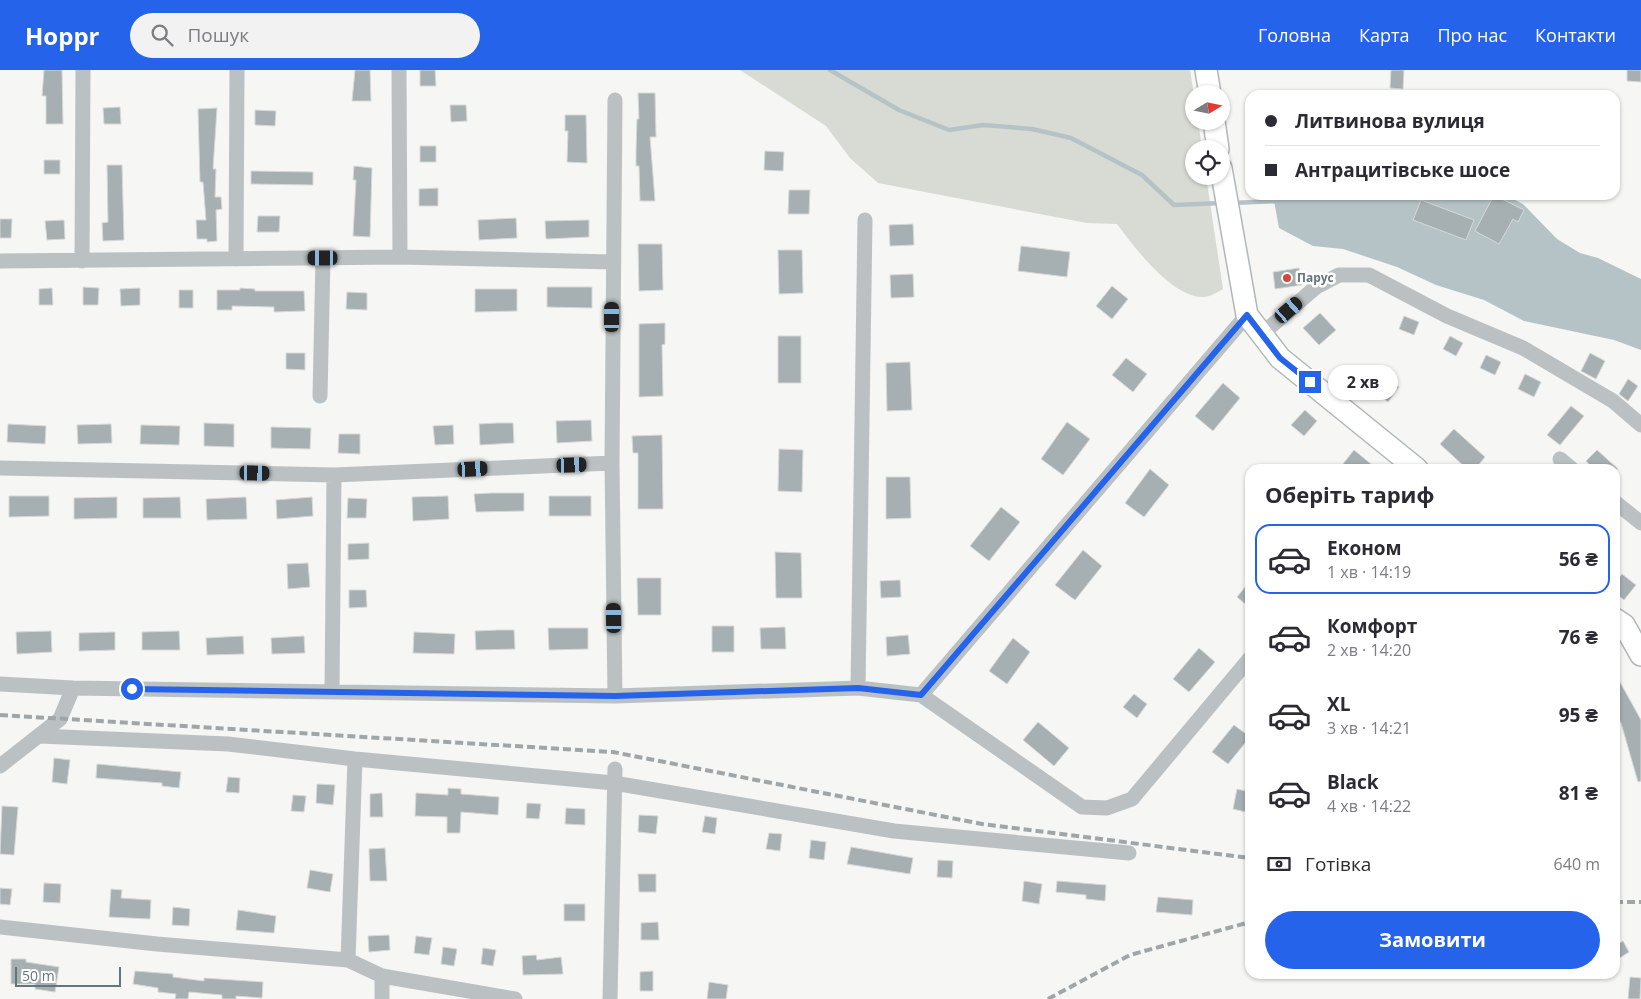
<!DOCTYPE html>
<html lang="uk">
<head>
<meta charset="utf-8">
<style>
	body { margin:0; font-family:"Open Sans",sans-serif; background:#f2f2f3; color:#2b2b33; height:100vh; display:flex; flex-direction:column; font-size:19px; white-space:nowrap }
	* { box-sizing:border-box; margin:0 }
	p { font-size:16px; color:#7c7c81 }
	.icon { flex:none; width:28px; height:28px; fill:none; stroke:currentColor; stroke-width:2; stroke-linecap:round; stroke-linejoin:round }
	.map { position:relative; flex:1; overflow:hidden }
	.sheet { position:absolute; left:1245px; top:394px; width:375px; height:515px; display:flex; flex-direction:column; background:#fff; border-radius:15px; box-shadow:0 1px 4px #0004 }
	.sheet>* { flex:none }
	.hud { position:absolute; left:1245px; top:20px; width:375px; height:110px; border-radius:15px; box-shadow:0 1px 4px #0004; display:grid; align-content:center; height:110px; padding:0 20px; background:#fff }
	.needle { width:32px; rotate:80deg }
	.buttons { position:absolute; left:1185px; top:15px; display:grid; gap:10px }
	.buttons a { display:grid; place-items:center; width:45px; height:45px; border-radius:50%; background:#fff; box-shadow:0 1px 4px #0004; font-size:25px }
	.scale { position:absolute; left:15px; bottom:12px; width:106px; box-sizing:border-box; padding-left:5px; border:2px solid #64757c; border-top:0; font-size:14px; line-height:18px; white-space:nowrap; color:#64757c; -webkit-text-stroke:4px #fff; paint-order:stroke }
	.end { position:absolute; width:22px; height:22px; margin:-11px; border:6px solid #2563eb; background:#fff; box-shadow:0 0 0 2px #fff }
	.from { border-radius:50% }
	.bubble { position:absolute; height:35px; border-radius:18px; background:#fff; box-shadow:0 1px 4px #0004; font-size:16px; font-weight:700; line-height:35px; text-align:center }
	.car { position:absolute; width:15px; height:30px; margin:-15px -8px; border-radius:6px; box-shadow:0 0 4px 1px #0007; background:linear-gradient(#222 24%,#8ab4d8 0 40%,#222 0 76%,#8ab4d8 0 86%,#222 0) }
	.hud b { display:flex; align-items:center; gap:18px; height:48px; font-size:19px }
	.hud b+b { border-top:1px solid #e1e1e2 }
	.hud i { width:12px; height:12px; background:#2b2b33 }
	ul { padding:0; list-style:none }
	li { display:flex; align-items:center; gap:15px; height:70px; margin:0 10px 8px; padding:0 10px; border:2px solid transparent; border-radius:15px }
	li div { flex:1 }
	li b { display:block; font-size:19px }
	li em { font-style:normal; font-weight:700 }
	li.active { border-color:#2563eb }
	li>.icon { width:45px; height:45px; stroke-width:1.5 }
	h2 { padding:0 20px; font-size:22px; line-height:60px }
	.pay { display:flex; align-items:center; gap:12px; height:55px; padding:0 20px; font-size:19px }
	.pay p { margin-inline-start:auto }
	.button { display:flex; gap:10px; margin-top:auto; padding:10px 20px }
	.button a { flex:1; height:58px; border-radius:30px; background:#2563eb; color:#fff; font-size:20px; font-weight:700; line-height:58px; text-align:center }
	header { display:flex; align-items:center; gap:30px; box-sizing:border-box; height:70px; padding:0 25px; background:#2563eb; color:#fff }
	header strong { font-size:24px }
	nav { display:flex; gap:28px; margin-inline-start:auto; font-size:18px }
	.search { width:350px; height:45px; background:#f2f2f3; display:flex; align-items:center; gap:12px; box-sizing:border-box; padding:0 18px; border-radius:28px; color:#7c7c81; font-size:19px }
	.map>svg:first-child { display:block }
</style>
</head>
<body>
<header>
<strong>Hoppr</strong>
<div class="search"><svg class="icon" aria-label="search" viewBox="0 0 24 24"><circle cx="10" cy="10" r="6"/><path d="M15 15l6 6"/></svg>Пошук</div>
<nav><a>Головна</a><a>Карта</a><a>Про нас</a><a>Контакти</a></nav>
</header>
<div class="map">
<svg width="1641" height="929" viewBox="0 0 1641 929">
	<rect width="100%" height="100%" fill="#f6f6f4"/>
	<path fill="#d7dbd3" d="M740,0h450l4,26v25h4l4,28h-8v27h12l17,113c-6,3 -14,9 -21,8 -30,0 -68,-50 -85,-73l-30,-1 -209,-40 -28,-25 -24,-32z"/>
	<path fill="#b6c3c6" d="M1273,125h232l18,9 34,35 23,14 18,5 43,21v71l-27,-10 -90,-19 -40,-21 -48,-15 -39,-18 -54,-18 -30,-3 -34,-18z"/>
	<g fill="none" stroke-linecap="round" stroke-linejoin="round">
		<path stroke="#b6c3c6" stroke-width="4.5" d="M830,0l69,40 50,20 34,-5 49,4 39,9 71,37 32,30 48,-2
			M1232,133l47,-2"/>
	</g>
	<path fill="#a6afb2" stroke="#d8d8d6" d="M44,0h18l1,54h-17v-28h-4z
		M355,0h15l1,31h-19z
		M420,0h15l1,16h-16z
		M1391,0h13l-1,19 -13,-1z
		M1627,0h14v12l-14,-1z
		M638,23h17l1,44h-6l5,64h-15l-1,-35h-3v-15l1,-32h2z
		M450,35h16l1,16 -16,1z
		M120,37l1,17h-17l-1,-16z
		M217,38l-4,61h3l-1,28h6l1,12 -6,1 1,31 -10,1v-3h-10l-1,-19h10l-3,-38h-3l-2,-73z
		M255,40l21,1 -1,15 -20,-1z
		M565,45h21l1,48 -20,-1 1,-31h-3z
		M420,76h16v16h-16z
		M765,81l19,1 -1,19 -19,-1z
		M44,90h16v14h-16z
		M107,95h15l2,75 -21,1 -1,-18 6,-1z
		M354,96l18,2 -2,69 -17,-1 3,-56h-3z
		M251,101l62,1v13l-62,-1z
		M438,118v18h-19v-17z
		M789,120h21l-1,24h-21z
		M1494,125l30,15 -6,12 -5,-3 -14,25 -24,-13z
		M1421,130l53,20 -8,20 -53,-20z
		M258,146h22l-1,16h-22z
		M516,148l1,20 -38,2 -1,-20z
		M0,149h12l-1,19h-11z
		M64,150l1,19 -18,1 -2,-19z
		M589,150v17l-43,2 -1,-18z
		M913,154l1,21 -24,1 -1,-21z
		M638,174h24l1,46 -24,1z
		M1021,176l49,6 -3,25 -49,-6z
		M778,180h24l1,43 -24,1z
		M1299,198l3,17 -27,4 -2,-17z
		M913,204l1,23 -23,1 -1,-23z
		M1112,216l16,13 -16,20 -16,-13z
		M83,217l16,1 -1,17h-15z
		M547,217h45v21l-45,-1z
		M52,218l1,17h-14v-16z
		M140,218v17l-19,1 -1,-17z
		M240,218l15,1v2h49l1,20 -31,1v-5l-42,-1v4h-15v-20h23z
		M475,219h42v22l-42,1z
		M179,220h14v18h-14z
		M347,222l20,1v17l-21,-1z
		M1320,243l16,17 -17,15 -16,-17z
		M1404,246l15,6 -5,13 -15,-6z
		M665,253v21l-3,1 1,51 -24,1v-73z
		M778,266h23v47h-23z
		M1450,266l13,7 -7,13 -13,-7z
		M286,283h19v17l-19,-1z
		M1590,283l15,8 -9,18 -15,-8z
		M1486,285l15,7 -6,13 -15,-7z
		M1126,288l21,16 -14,18 -21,-17z
		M910,292l2,48 -25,1 -1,-48z
		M1371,296l28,21 -11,15 -28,-22z
		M1525,304l16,8 -7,15 -16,-8z
		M1628,309l10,7 -10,15 -9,-7z
		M1223,313l17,15 -27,33 -18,-15z
		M1571,336l13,10 -24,29 -13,-10z
		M1305,340l12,11 -13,15 -13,-11z
		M591,350l1,21 -35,2 -1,-22z
		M1067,352l23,17 -27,36 -22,-16z
		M204,353l30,1v23l-30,-1z
		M497,353h16l1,20 -34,2 -1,-21z
		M8,354l38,2 -1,18 -38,-2z
		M111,354l1,19 -34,1 -1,-19z
		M141,355l39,1 -1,19 -39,-1z
		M453,355l1,19 -19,1 -2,-19z
		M271,357l40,1 -1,21 -39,-1z
		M1454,359l31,28 -10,12h-8l-27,-25z
		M339,364h21v20l-22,-1z
		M662,365l1,74h-25v-56h-5l-1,-17z
		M779,379l24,1 -1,42 -24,-1z
		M1354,380l23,19h-38z
		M1597,380l21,19h-24l-8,-8z
		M1150,399l19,16 -25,32 -19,-14z
		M886,407h24l1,41 -25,1z
		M492,423h32v18l-48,1 -2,-18z
		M9,426h40v20l-40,1z
		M448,426l1,23 -36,2 -1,-24z
		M549,426h42v20h-42z
		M117,427v21l-43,1v-21z
		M180,427l1,21h-38v-20z
		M246,427l1,22 -40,1 -1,-21z
		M312,427l1,19 -36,3 -1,-19z
		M348,428l19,1 -1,19h-19z
		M1001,437l19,15 -31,39 -19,-15z
		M369,473v16l-21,1v-16z
		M1083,480l19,16 -27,34 -20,-15z
		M775,482l26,1 1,45h-26z
		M308,493l2,24 -22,2 -1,-25z
		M1622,504l14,11 -12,15 -9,-7v-10z
		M637,508h24v37h-23z
		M900,510l1,17 -20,1 -1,-17z
		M1250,511v27l-13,-11z
		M349,520h17l1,17 -18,1z
		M712,556h22v26h-22z
		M785,557l1,22h-25l-1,-21z
		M548,558h40v21l-39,1z
		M498,560h16l1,19 -39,1 -1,-19z
		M51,561l1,21 -35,2 -1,-22z
		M179,561l1,19h-38v-18z
		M115,562v18l-36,1v-18z
		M414,562l41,2 -1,20 -41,-1z
		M908,565l2,19 -23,2 -1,-19z
		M243,566l1,18 -37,1 -1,-17z
		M304,566l1,17 -33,1 -1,-16z
		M1013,568l17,14 -23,32 -18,-13z
		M1199,578l16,14 -26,30 -16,-13z
		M1615,603l26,47v61l-3,1 -17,-59 -6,-11z
		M1134,624l13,10 -10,14 -14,-11z
		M1038,652l31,26 -15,18 -31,-26z
		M1234,655l16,12 -22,27 -16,-12z
		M54,688l16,2 -3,24 -15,-2z
		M97,694l84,8 -2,16 -17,-2v-3l-66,-5z
		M228,707l12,1 -1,15 -13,-1z
		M317,714l18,1 -2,20 -17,-2z
		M448,718l13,1v5l38,3 -1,18 -37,-3 -1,21h-13v-16l-32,-1 1,-23 32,2z
		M1237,719l13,3v21l-17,-4z
		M382,723l1,24h-13v-23z
		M293,725l13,1 -2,16 -13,-1z
		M527,733l14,1 -2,15 -13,-1z
		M2,736l16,1 -4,48 -14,-1z
		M566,738l19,1v16l-20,-1z
		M639,745l19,1 -2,18 -18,-2z
		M705,746l12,2 -2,16 -13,-2z
		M769,763l13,1 -2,17 -14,-2z
		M811,770l15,2 -2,18 -15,-2z
		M851,777l62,11 -3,16 -63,-10z
		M385,778l2,33h-17l-1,-32z
		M938,790l15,1 -1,17 -15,-1z
		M310,800l23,4 -3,18 -23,-4z
		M638,804h18v18h-17z
		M1024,811l18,3 -3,20 -17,-3z
		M1057,811l49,4 -1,16 -19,-2v-4l-30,-3z
		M44,813l17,1 -1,19 -17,-1z
		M0,818l12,1 -2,16 -10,-1z
		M111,819l11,1 -1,8 30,2 -1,19 -41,-2z
		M1158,827l35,3 -1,15 -36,-3z
		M564,834h21v17h-21z
		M173,837l17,2 -1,17 -17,-1z
		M238,840l38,6 -2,17 -38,-3z
		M658,852l1,18h-18v-17z
		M389,865l1,15 -21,2 -1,-16z
		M416,866l16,2 -3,17 -15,-2z
		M1623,871l6,11 -14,9v-15z
		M443,877l14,2 -3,17 -13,-2z
		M483,878l13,2 -3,16 -12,-2z
		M536,885l1,5 24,-3 2,17 -40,1 -1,-19z
		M11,889h15v3l33,5 -4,25 -20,-3v-5h-24z
		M135,901l38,3v3l31,4v-3l59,4 -1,16 -26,-2v3h-14v-4l-33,-3 -1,7h-13l1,-5 -18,-2v-4l-25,-4z
		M653,901v20h-13v-19z
		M1630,907l11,1 -1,21h-12z
		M709,912l19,3 -2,14h-19z"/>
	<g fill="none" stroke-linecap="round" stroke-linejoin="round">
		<defs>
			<path id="secondary" d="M1206,0l4,24
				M1214,51l4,28
				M1221,98l26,147 33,43 137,111
				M1615,549l9,6 17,30"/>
		</defs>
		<use href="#secondary" stroke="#b0b7ba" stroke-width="24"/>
		<path stroke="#bbc1c3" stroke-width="15" d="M399,0l1,187
			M615,30l-3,363 3,233
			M236,189l1,-189
			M0,191l400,-4 212,5
			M82,191l1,-191
			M1262,264l54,-47 23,-12h30l78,41 76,32 90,53 28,24
			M320,326l3,-138
			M1560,389l12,10
			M0,398l334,7 278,-12
			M1615,432l26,21
			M0,614l73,4 542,8 243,-8 63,7 161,112 25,1 25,-9 118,-141
			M858,618l7,-468
			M332,622l2,-217
			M921,625l326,-380
			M39,666l189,8 127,15 259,24 280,48 235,22
			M0,696l60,-47 13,-31
			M0,857l157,17 191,16 34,16 133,23
			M348,890l7,-201
			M382,929v-23
			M610,929l5,-230"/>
		<use href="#secondary" stroke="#fff" stroke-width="21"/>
		<path stroke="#9ea6a9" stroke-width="4" stroke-dasharray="8 4" stroke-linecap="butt" d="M0,645l613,37 369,72 268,34
			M1615,832h26
			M1048,929l82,-44 120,-33"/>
	</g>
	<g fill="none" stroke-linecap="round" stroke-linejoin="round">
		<path stroke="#2563eb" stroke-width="6" d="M132,619l483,7 243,-8 63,7 326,-380 33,43 30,24"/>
	</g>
	<circle fill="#d44936" stroke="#fff" stroke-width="2" cx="1287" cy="208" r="5"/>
	<g text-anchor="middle" stroke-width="5" stroke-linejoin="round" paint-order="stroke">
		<g font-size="12" font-weight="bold" fill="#64757c" stroke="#fff" text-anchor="start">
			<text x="1297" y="212">Парус</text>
		</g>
	</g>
</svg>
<div class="buttons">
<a><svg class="needle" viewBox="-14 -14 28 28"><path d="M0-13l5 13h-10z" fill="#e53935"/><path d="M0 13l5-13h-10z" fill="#7c7c81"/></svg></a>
<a><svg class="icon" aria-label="locate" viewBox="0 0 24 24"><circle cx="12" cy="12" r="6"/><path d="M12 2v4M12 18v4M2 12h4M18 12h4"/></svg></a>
</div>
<div class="scale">50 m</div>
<i class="end from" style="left:132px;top:619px"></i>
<i class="end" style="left:1310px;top:312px"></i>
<div class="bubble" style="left:1328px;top:295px;width:70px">2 хв</div>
<i class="car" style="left:323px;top:188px;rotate:270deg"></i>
<i class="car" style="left:1289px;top:240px;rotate:49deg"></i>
<i class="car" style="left:612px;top:247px;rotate:0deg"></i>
<i class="car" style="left:572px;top:395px;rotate:88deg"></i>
<i class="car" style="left:473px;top:399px;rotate:87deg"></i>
<i class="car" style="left:255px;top:403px;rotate:91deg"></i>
<i class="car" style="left:614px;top:548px;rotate:359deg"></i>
<div class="hud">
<b><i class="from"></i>Литвинова вулиця</b>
<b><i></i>Антрацитівське шосе</b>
</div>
<section class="sheet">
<h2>Оберіть тариф</h2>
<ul>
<li class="active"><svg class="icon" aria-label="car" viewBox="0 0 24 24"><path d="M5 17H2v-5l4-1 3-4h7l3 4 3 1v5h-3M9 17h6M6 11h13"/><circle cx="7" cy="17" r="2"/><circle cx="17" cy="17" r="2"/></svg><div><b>Економ</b><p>1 хв · 14:19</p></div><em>56 ₴</em></li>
<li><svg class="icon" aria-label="car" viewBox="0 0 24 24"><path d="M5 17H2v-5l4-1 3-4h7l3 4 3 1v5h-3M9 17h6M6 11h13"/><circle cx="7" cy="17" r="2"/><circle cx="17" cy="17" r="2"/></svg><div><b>Комфорт</b><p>2 хв · 14:20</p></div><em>76 ₴</em></li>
<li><svg class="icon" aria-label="car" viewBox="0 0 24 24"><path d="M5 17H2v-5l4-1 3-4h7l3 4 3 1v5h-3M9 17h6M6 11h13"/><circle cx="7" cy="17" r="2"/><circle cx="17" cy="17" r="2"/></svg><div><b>XL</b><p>3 хв · 14:21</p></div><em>95 ₴</em></li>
<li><svg class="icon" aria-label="car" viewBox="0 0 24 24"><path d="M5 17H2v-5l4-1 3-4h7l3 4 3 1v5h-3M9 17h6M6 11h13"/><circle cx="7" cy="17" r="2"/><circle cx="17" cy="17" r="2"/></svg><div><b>Black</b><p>4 хв · 14:22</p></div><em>81 ₴</em></li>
</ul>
<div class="pay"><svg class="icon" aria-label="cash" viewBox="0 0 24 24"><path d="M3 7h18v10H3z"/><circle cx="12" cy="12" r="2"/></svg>Готівка<p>640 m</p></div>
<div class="button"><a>Замовити</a></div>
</section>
</div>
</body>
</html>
